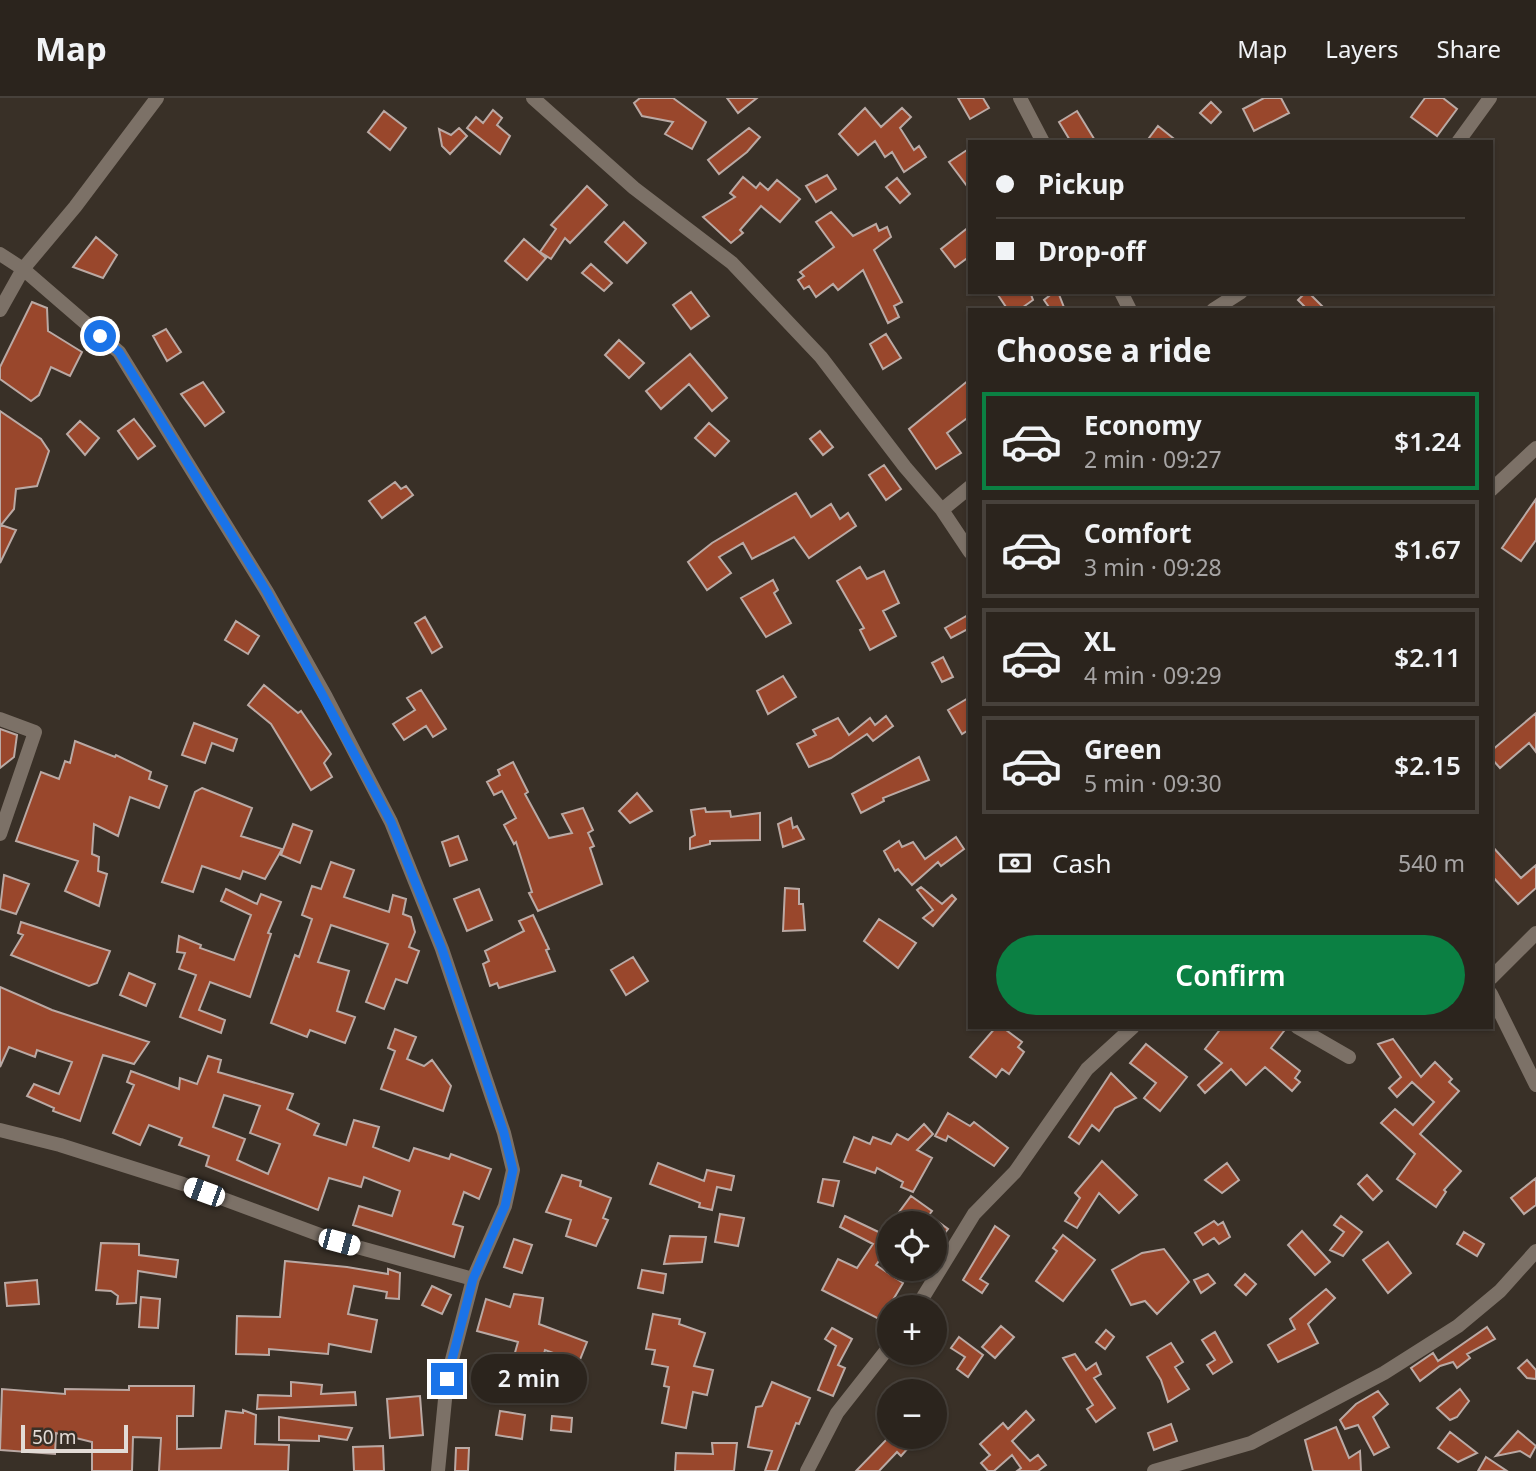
<!DOCTYPE html>
<html lang="en">
<head>
<meta charset="utf-8">
<style>
	body { margin:0; font-family:"Noto Sans",sans-serif; background:#332c26; color:#f1f3f6; height:100vh; display:flex; flex-direction:column; font-size:26px; white-space:nowrap }
	* { box-sizing:border-box; margin:0 }
	p { font-size:23px; color:#a6a4a4 }
	.icon { flex:none; width:38px; height:38px; fill:none; stroke:currentColor; stroke-width:2; stroke-linecap:round; stroke-linejoin:round }
	.map { position:relative; flex:1; overflow:hidden }
	.details { position:absolute; left:968px; top:210px; width:525px; height:721px; display:flex; flex-direction:column; background:#2b241d; border-radius:0px; box-shadow:0 2px 5px #0004,0 0 0 2px #47413b }
	.details>* { flex:none }
	.guide { position:absolute; left:968px; top:42px; width:525px; height:154px; border-radius:0px; box-shadow:0 2px 5px #0004,0 0 0 2px #47413b; display:grid; align-content:center; height:154px; padding:0 28px; background:#2b241d }
	.controls { position:absolute; left:877px; top:1113px; display:grid; gap:14px }
	.controls a { display:grid; place-items:center; width:70px; height:70px; border-radius:50%; background:#2b241d; box-shadow:0 2px 5px #0004,0 0 0 2px #47413b; font-size:35px }
	.scale { position:absolute; left:21px; bottom:18px; width:107px; box-sizing:border-box; padding-left:7px; border:4px solid #e2dbd6; border-top:0; font-size:19px; line-height:24px; white-space:nowrap; color:#e2dbd6; -webkit-text-stroke:5px #393027; paint-order:stroke }
	.end { position:absolute; width:32px; height:32px; margin:-16px; border:9px solid #1a73e8; background:#fff; box-shadow:0 0 0 4px #fff }
	.from { border-radius:50% }
	.bubble { position:absolute; height:49px; border-radius:24px; background:#2b241d; box-shadow:0 2px 5px #0004,0 0 0 2px #47413b; font-size:23px; font-weight:600; line-height:49px; text-align:center }
	.car { position:absolute; width:21px; height:42px; margin:-21px -10px; border-radius:9px; box-shadow:0 0 5px 2px #0007; background:linear-gradient(#fff 24%,#345 0 40%,#fff 0 76%,#345 0 86%,#fff 0) }
	.guide b { display:flex; align-items:center; gap:24px; height:66px; font-size:26px }
	.guide b+b { border-top:2px solid #47413b }
	.guide i { width:18px; height:18px; background:#f1f3f6 }
	ul { padding:0; list-style:none }
	li { display:flex; align-items:center; gap:21px; height:98px; margin:0 14px 10px; padding:0 14px; border:4px solid #47413b; border-radius:0px }
	li div { flex:1 }
	li b { display:block; font-size:26px }
	li em { font-style:normal; font-weight:600 }
	li.on { border-color:#0b8043 }
	li>.icon { width:63px; height:63px; stroke-width:1.5 }
	h2 { padding:0 28px; font-size:32px; line-height:84px }
	.pay { display:flex; align-items:center; gap:18px; height:77px; padding:0 28px; font-size:26px }
	.pay p { margin-inline-start:auto }
	.cta { display:flex; gap:14px; margin-top:auto; padding:14px 28px }
	.cta a { flex:1; height:80px; border-radius:42px; background:#0b8043; color:#fff; font-size:28px; font-weight:600; line-height:80px; text-align:center }
	header { display:flex; align-items:center; gap:42px; box-sizing:border-box; height:98px; padding:0 35px; background:#2b241d; border-bottom:2px solid #47413b }
	header strong { font-size:33px }
	nav { display:flex; gap:38px; margin-inline-start:auto; font-size:24px }
	.map>svg:first-child { display:block }
</style>
</head>
<body>
<header>
<strong>Map</strong>
<nav><a>Map</a><a>Layers</a><a>Share</a></nav>
</header>
<div class="map">
<svg width="1536" height="1373" viewBox="0 0 1536 1373">
	<rect width="100%" height="100%" fill="#393027"/>
	<path fill="#99472c" stroke="#baa9a4" stroke-width="2" fill-rule="evenodd" d="M640,0h33l33,24 -14,27 -27,-15 8,-12 -31,-6 -8,-13z
		M727,0h30l-19,15z
		M958,0h25l6,10 -19,11z
		M1264,0h17l8,15 -35,18 -11,-22z
		M1425,0h18l14,11 -20,27 -26,-19z
		M1211,4l10,10 -10,11 -11,-10z
		M865,10l16,19 21,-19 9,9 -11,11 14,22 5,-4 7,11 -22,15 -12,-20 -7,5 -10,-16 -17,14 -19,-21z
		M493,12l9,8 -5,7 13,11 -10,18 -33,-26 9,-11 7,6z
		M384,13l22,17 -16,22 -22,-18z
		M1077,13l19,31h-25l-12,-20z
		M1158,28l20,16h-32z
		M459,30l8,8 -17,18 -8,-8 -3,-17 12,6z
		M749,30l11,9 -13,15 -28,22 -11,-14z
		M970,50v42l-21,-28z
		M827,77l9,14 -20,13 -10,-16z
		M743,79l13,11 4,-5 8,7 9,-10 23,19 -20,23 -19,-16 -21,24 3,3 -12,10 -28,-26 32,-20 -5,-4z
		M897,80l13,16 -10,9 -14,-16z
		M587,88l20,19 -37,38 -5,-5 -14,21 -11,-7 16,-23 -5,-4z
		M831,114l22,24 23,-12 3,7 8,-4 4,10 -17,13 28,52 -8,4 5,11 -11,6 -25,-53 -25,20 -5,-6 -17,13 -7,-11 -5,3 -6,-9 6,-4 -4,-4 34,-25 -18,-25z
		M624,124l22,21 -19,20 -22,-21z
		M970,128v30l-15,11 -14,-18z
		M96,139l21,18 -14,23 -30,-11z
		M524,141l22,19 -19,22 -22,-19z
		M591,166l21,19 -8,8 -22,-18z
		M691,194l18,24 -18,13 -18,-24z
		M996,194h34l3,8 -14,10h-11z
		M1054,194h4l7,18h-14l-7,-10z
		M1306,194h2l18,18h-18l-10,-10z
		M32,204l15,6 1,23 34,21 -12,24 -19,-9 -12,28 -8,6 -31,-22v-12z
		M166,231l15,23 -14,9 -14,-25z
		M886,236l15,24 -18,11 -13,-25z
		M619,242l25,23 -15,15 -24,-23z
		M690,256l37,44 -15,13 -23,-27 -28,25 -15,-18z
		M970,281v37l-23,17 14,20 -25,16 -27,-40z
		M203,284l21,30 -19,14 -24,-32z
		M0,313l41,28 8,12 -12,35 -21,3 -2,20 -13,16 15,5 -16,33z
		M134,321l21,27 -17,13 -20,-28z
		M80,323l19,17 -14,17 -18,-21z
		M709,325l20,18 -14,15 -20,-18z
		M820,333l13,16 -10,8 -13,-16z
		M884,367l17,24 -15,11 -17,-25z
		M395,384l6,7 5,-3 7,9 -31,23 -13,-17z
		M796,395l15,24 20,-13 9,15 8,-6 8,13 -47,32 -15,-21 -42,22 -9,-16 -24,14 12,16 -24,17 -19,-28 24,-19z
		M1536,401v41l-15,21 -19,-13z
		M860,469l7,12 17,-8 15,32 -16,8 13,25 -26,14 -10,-20 4,-2 -27,-47z
		M773,482l5,10 -4,3 17,30 -25,14 -25,-39z
		M970,516v14l-19,10 -6,-10z
		M425,519l17,30 -10,6 -17,-30z
		M236,523l23,15 -11,18 -23,-14z
		M943,559l10,20 -11,5 -10,-19z
		M783,578l13,21 -28,17 -11,-23z
		M264,587l34,28 3,-2 30,43 -7,9 8,14 -21,13 -40,-66 -23,-19z
		M421,592l25,39 -13,8 -7,-11 -22,14 -11,-16 22,-14 -8,-12z
		M970,599v32l-8,5 -14,-24z
		M1536,615v39l-7,-9 -29,25 -9,-10v-7z
		M886,618l7,10 -20,15 -6,-7 -36,24 -22,9 -12,-23 19,-9 -3,-5 25,-12 11,17 21,-17 5,7z
		M194,625l43,16 -4,12 -21,-8 -7,20 -23,-8z
		M0,631l17,6 -3,22 -14,11z
		M75,643l40,16 1,-2 35,17 -2,7 18,7 -8,22 -29,-11 -12,39 -24,-12 -2,30 7,3 -1,14 9,3 -8,32 -34,-15 13,-30 -62,-20 25,-69 18,7 6,-18 5,2z
		M919,659l10,23 -46,18 1,3 -23,12 -9,-19z
		M513,664l15,30 -3,2 24,44 23,-5 -10,-19 21,-6 10,22 -5,3 6,13 -4,2 12,36 -64,27 -9,-18 3,-1 -16,-50 -2,2 -10,-19 12,-7 -14,-27 -8,4 -7,-13 13,-7 -2,-5z
		M202,690l50,20 -11,28 41,13 -17,30 -22,-8 -3,8 -38,-13 -9,26 -31,-10 33,-90z
		M637,695l15,18 -22,12 -11,-12z
		M705,710l1,4 24,-1 1,6 29,-4v27l-50,1v3l-20,5v-11l5,-3 -4,-25z
		M791,720l2,10 4,-2 7,13 -21,8 -5,-23z
		M293,726l19,7 -12,32 -19,-8z
		M458,738l9,24 -17,6 -8,-24z
		M956,739l8,12 -23,17 -3,-4 -26,23 -14,-16 -3,2 -11,-20 15,-10 3,6 11,-5 12,17z
		M1491,747l30,33 15,-13v23l-18,16 -27,-29z
		M331,764l23,8 -10,27 45,15 4,-17 13,4 -3,15 8,3 4,15 -6,15 10,4 -12,32 -11,-4 -12,30 -18,-7 22,-58 -57,-19 -13,37 31,9 -12,40 18,6 -10,26 -35,-13 -3,7 -36,-14 24,-68 4,2 13,-38 -10,-4 10,-29 9,3z
		M4,777l25,9 -13,30 -16,-5z
		M921,789l21,17 10,-9 4,4 -23,27 -10,-8 10,-8 -16,-20z
		M785,790l14,1v15h4l2,26 -22,1z
		M226,791l31,15 4,-10 20,8 -13,31 3,1 -21,63 -40,-15 -11,28 26,10 -4,13 -41,-16 16,-42 -17,-6 6,-16 -8,-1 2,-16 22,9 -1,3 34,12 17,-45 -30,-14z
		M479,791l13,31 -25,11 -13,-32z
		M533,817l16,34 -3,1 9,21 -56,17 -2,-5 -7,3 -7,-22 6,-3 -4,-10 39,-20 -5,-10z
		M879,821l37,24 -18,25 -34,-27z
		M21,824l89,29 -13,32 -8,3 -78,-31 12,-20 -5,-2z
		M633,859l15,24 -22,14 -15,-25z
		M129,875l26,11 -9,22 -26,-11z
		M0,889l52,23 97,32 -15,22 -31,-9 -23,66 -27,-10 1,-3 -27,-12 7,-12 25,10 13,-32 -35,-12 -2,7 -26,-10 -9,20z
		M996,929h6l20,15 -4,5 6,5 -15,22 -7,-5 -6,8 -26,-20z
		M1222,929h65l-16,21 29,23 -5,7 5,4 -8,9 -27,-24 -19,18 -15,-16 -26,24 -7,-8 24,-22 -17,-14z
		M395,931l21,8 -9,22 17,7 8,-6 19,26 -8,25 -62,-22 14,-38 -7,-3z
		M1393,941l28,38 14,-15 17,17 -3,3 10,9 -39,43 41,37 -17,19 2,2 -10,15 -39,-28 18,-25 -34,-31 14,-14 18,16 21,-23 -22,-20 -15,15 -8,-9 12,-11 -23,-33z
		M1146,946l41,33 -27,34 -16,-13 12,-15 -26,-20z
		M208,958l13,4 -3,12 75,22 -6,15 32,15 -5,11 32,10 8,-25 25,7 -6,20 36,14 5,-13 35,11 2,-5 40,15 -12,30 -15,-7 -11,32 10,3 -9,30 -101,-32 6,-19 33,10 8,-25 -36,-14 -3,10 -32,-9 -11,32 -112,-44 3,-10 -30,-11 3,-7 -33,-13 -9,20 -27,-12 21,-48 -7,-3 4,-11 48,18 1,-11 17,6zM224,997l36,11 -10,27 30,11 -12,30 -31,-14 8,-21 -32,-12z
		M1111,975l25,25 -21,10 -16,23 -7,-6 -13,19 -10,-7z
		M948,1015l22,13 4,-4 34,26 -14,18 -46,-30 -2,5 -11,-5z
		M924,1026l9,10 -16,16 15,8 -19,34 -12,-5 2,-5 -26,-14 -2,5 -31,-11 10,-25 16,7 3,-7 18,7 6,-10 11,6z
		M1102,1063l35,34 -18,18 -20,-20 -22,35 -12,-7 15,-23 -5,-5z
		M658,1065l46,18 3,-11 27,6 -3,14 -14,-3 -5,23 -13,-3 1,-4 -50,-19z
		M1227,1065l12,17 -17,13 -17,-13z
		M562,1077l19,6 -1,5 31,12 -8,20 5,2 -12,26 -30,-10 5,-16 -25,-8z
		M1367,1077l15,16 -9,9 -15,-16z
		M1536,1080v27l-12,9 -13,-16z
		M823,1081l16,2 -6,25 -15,-4z
		M911,1098l21,15 -3,4 19,14 -14,18v-24h-43z
		M720,1116l24,4 -6,28 -23,-4z
		M845,1118l44,21v10l-13,18 27,18 -22,37 -59,-30 16,-31 19,9 16,-24 -33,-17z
		M1341,1118l21,16 -19,24 -13,-6 14,-18 -10,-7z
		M1214,1123l4,4 5,-3 7,15 -11,7 -5,-6 -11,7 -8,-12z
		M995,1128l14,10 -29,43 8,5 -6,9 -19,-13z
		M1302,1133l28,31 -15,13 -27,-30z
		M1464,1134l20,12 -7,12 -20,-12z
		M1063,1137l32,25 -32,41 -27,-20 21,-30 -4,-3z
		M670,1138l36,1 -4,25 -38,2z
		M514,1141l18,6 -10,28 -18,-6z
		M1388,1144l23,31 -23,20 -25,-33z
		M101,1145l38,1v11l39,5 -2,17 -38,-6 -2,32 -19,1 1,-8 -7,-5 -15,-1z
		M1164,1151l25,33 -32,32 -12,-13 -14,4 -19,-35 30,-17z
		M285,1163l62,6 41,7v-5l12,4 -1,26 -13,-1 1,-6 -33,-6 -6,28 29,6 -6,32 -42,-8 -1,10 -59,-5v6l-33,-1 1,-38 43,1z
		M642,1172l24,4 -3,19 -25,-5z
		M1208,1176l7,9 -14,10 -7,-13z
		M1245,1176l11,10 -10,11 -11,-10z
		M37,1182l2,24 -32,2 -2,-23z
		M432,1188l19,9 -9,19 -20,-9z
		M1326,1191l9,9 -27,26 10,19 -40,19 -10,-17 27,-16 -5,-10z
		M514,1196l29,4 -4,26 48,18 -8,20 -34,-12 -8,28 -27,-8 8,-28 -41,-11 9,-32 24,8z
		M141,1199l19,2 -2,29 -19,-1z
		M653,1216l27,5 -1,5 26,9 -11,33 19,4 -6,25 -14,-3 -7,36 -24,-5 7,-36 -5,-1 4,-19 -16,-3 3,-14 -9,-1z
		M1001,1228l13,11 -19,21 -13,-11z
		M1487,1229l8,12 -28,15 3,4 -13,10 -4,-6 -13,4 -20,15 -9,-13 22,-15 5,8z
		M832,1230l20,11 -14,26 7,3 -12,28 -15,-6 18,-44 -11,-7z
		M1106,1232l8,7 -9,12 -9,-7z
		M1215,1234l17,30 -19,12 -6,-9 8,-5 -13,-20z
		M959,1239l24,18 -15,22 -11,-8 8,-12 -14,-9z
		M1171,1245l12,19 -8,5 14,22 -21,13 -7,-22 -14,-23z
		M1075,1256l11,16 10,-7 5,11 -7,4 21,30 -19,14 -9,-13 6,-4 -30,-47z
		M1527,1262l9,10v9l-9,-1 -9,-10z
		M494,1264l11,2 -11,31 -12,-3z
		M291,1284l31,3 -1,9 34,-2 1,13 -99,4 1,-14 33,1z
		M772,1284l38,16 -11,26 -3,-1 -19,48h-12l7,-20 -24,-4 8,-40 6,-1z
		M129,1288h65l-1,30h-16v33l44,-1 5,-37 17,2v-3l13,5 -1,29 34,1 -1,26h-129l2,-33 -28,-1 -1,34h-40v-29l-36,-9 -1,21 -55,-4 2,-61 63,5v-5l64,1z
		M1460,1291l9,12 -12,16 -7,3 -13,-12z
		M1378,1293l10,13 -15,13 16,30 -15,8 -16,-30 -13,4 -5,-9 16,-16z
		M420,1298l3,39 -33,3 -3,-39z
		M500,1313l25,4 -3,24 -26,-4z
		M1026,1313l8,9 -22,21 18,20 8,-6 8,10 -8,6h-21l4,-3 -9,-13 -18,16h-6l-7,-8 9,-8 -10,-11 23,-21 5,6z
		M552,1318l20,2 -1,14 -20,-2z
		M279,1319l73,11 -5,12 -28,-4v5l-40,-1z
		M1171,1326l6,17 -23,9 -6,-17z
		M1336,1329l13,31 11,-7 1,20h-48l-8,-31z
		M1518,1333l18,15 -6,11 -10,-6 -24,5z
		M1450,1334l27,21 -19,9 -20,-14z
		M889,1339h29l-17,19 -4,-4 -18,19h-23z
		M712,1345h25l-3,28h-59l1,-18 37,1z
		M383,1348l1,25h-30l-1,-24z
		M456,1350h13l-1,23h-13z
		M1486,1359l21,14h-29z"/>
	<g fill="none" stroke-linecap="round" stroke-linejoin="round">
		<path stroke="#7c7167" stroke-width="14" d="M533,0l101,90 98,75 89,94 84,110 37,43 28,42
			M1020,0l23,44
			M1458,44l32,-44
			M0,156l23,15 96,83 148,240 59,105 65,125 51,127 62,184 9,37 -8,36 -32,73 -26,100 -9,92
			M1121,194l9,18
			M0,212l23,-41 52,-62 82,-109
			M1213,212l28,-18
			M1491,392l45,-42
			M942,412l28,-23
			M0,621l35,13 -35,102
			M1491,880l45,-45
			M1491,896l45,91
			M1297,929l52,30
			M0,1032l60,15 123,39 156,58 134,37
			M917,1209l57,-93 41,-42 72,-103 46,-42
			M807,1373l30,-58 52,-66
			M1154,1373l97,-28 133,-70 74,-47 42,-35 36,-40"/>
	</g>
	<g fill="none" stroke-linecap="round" stroke-linejoin="round">
		<path stroke="#1a73e8" stroke-width="9" d="M100,238l19,16 148,240 124,230 51,127 62,184 9,37 -8,36 -32,73 -26,100"/>
	</g>
</svg>
<div class="controls">
<a><svg class="icon" aria-label="locate" viewBox="0 0 24 24"><circle cx="12" cy="12" r="6"/><path d="M12 2v4M12 18v4M2 12h4M18 12h4"/></svg></a>
<a>+</a>
<a>−</a>
</div>
<div class="scale">50 m</div>
<i class="end from" style="left:100px;top:238px"></i>
<i class="end" style="left:447px;top:1281px"></i>
<div class="bubble" style="left:471px;top:1256px;width:116px">2 min</div>
<i class="car" style="left:204px;top:1094px;rotate:290deg"></i>
<i class="car" style="left:339px;top:1144px;rotate:105deg"></i>
<div class="guide">
<b><i class="from"></i>Pickup</b>
<b><i></i>Drop-off</b>
</div>
<section class="details">
<h2>Choose a ride</h2>
<ul>
<li class="on"><svg class="icon" aria-label="car" viewBox="0 0 24 24"><path d="M5 17H2v-5l4-1 3-4h7l3 4 3 1v5h-3M9 17h6M6 11h13"/><circle cx="7" cy="17" r="2"/><circle cx="17" cy="17" r="2"/></svg><div><b>Economy</b><p>2 min · 09:27</p></div><em>$1.24</em></li>
<li><svg class="icon" aria-label="car" viewBox="0 0 24 24"><path d="M5 17H2v-5l4-1 3-4h7l3 4 3 1v5h-3M9 17h6M6 11h13"/><circle cx="7" cy="17" r="2"/><circle cx="17" cy="17" r="2"/></svg><div><b>Comfort</b><p>3 min · 09:28</p></div><em>$1.67</em></li>
<li><svg class="icon" aria-label="car" viewBox="0 0 24 24"><path d="M5 17H2v-5l4-1 3-4h7l3 4 3 1v5h-3M9 17h6M6 11h13"/><circle cx="7" cy="17" r="2"/><circle cx="17" cy="17" r="2"/></svg><div><b>XL</b><p>4 min · 09:29</p></div><em>$2.11</em></li>
<li><svg class="icon" aria-label="car" viewBox="0 0 24 24"><path d="M5 17H2v-5l4-1 3-4h7l3 4 3 1v5h-3M9 17h6M6 11h13"/><circle cx="7" cy="17" r="2"/><circle cx="17" cy="17" r="2"/></svg><div><b>Green</b><p>5 min · 09:30</p></div><em>$2.15</em></li>
</ul>
<div class="pay"><svg class="icon" aria-label="cash" viewBox="0 0 24 24"><path d="M3 7h18v10H3z"/><circle cx="12" cy="12" r="2"/></svg>Cash<p>540 m</p></div>
<div class="cta"><a>Confirm</a></div>
</section>
</div>
</body>
</html>
